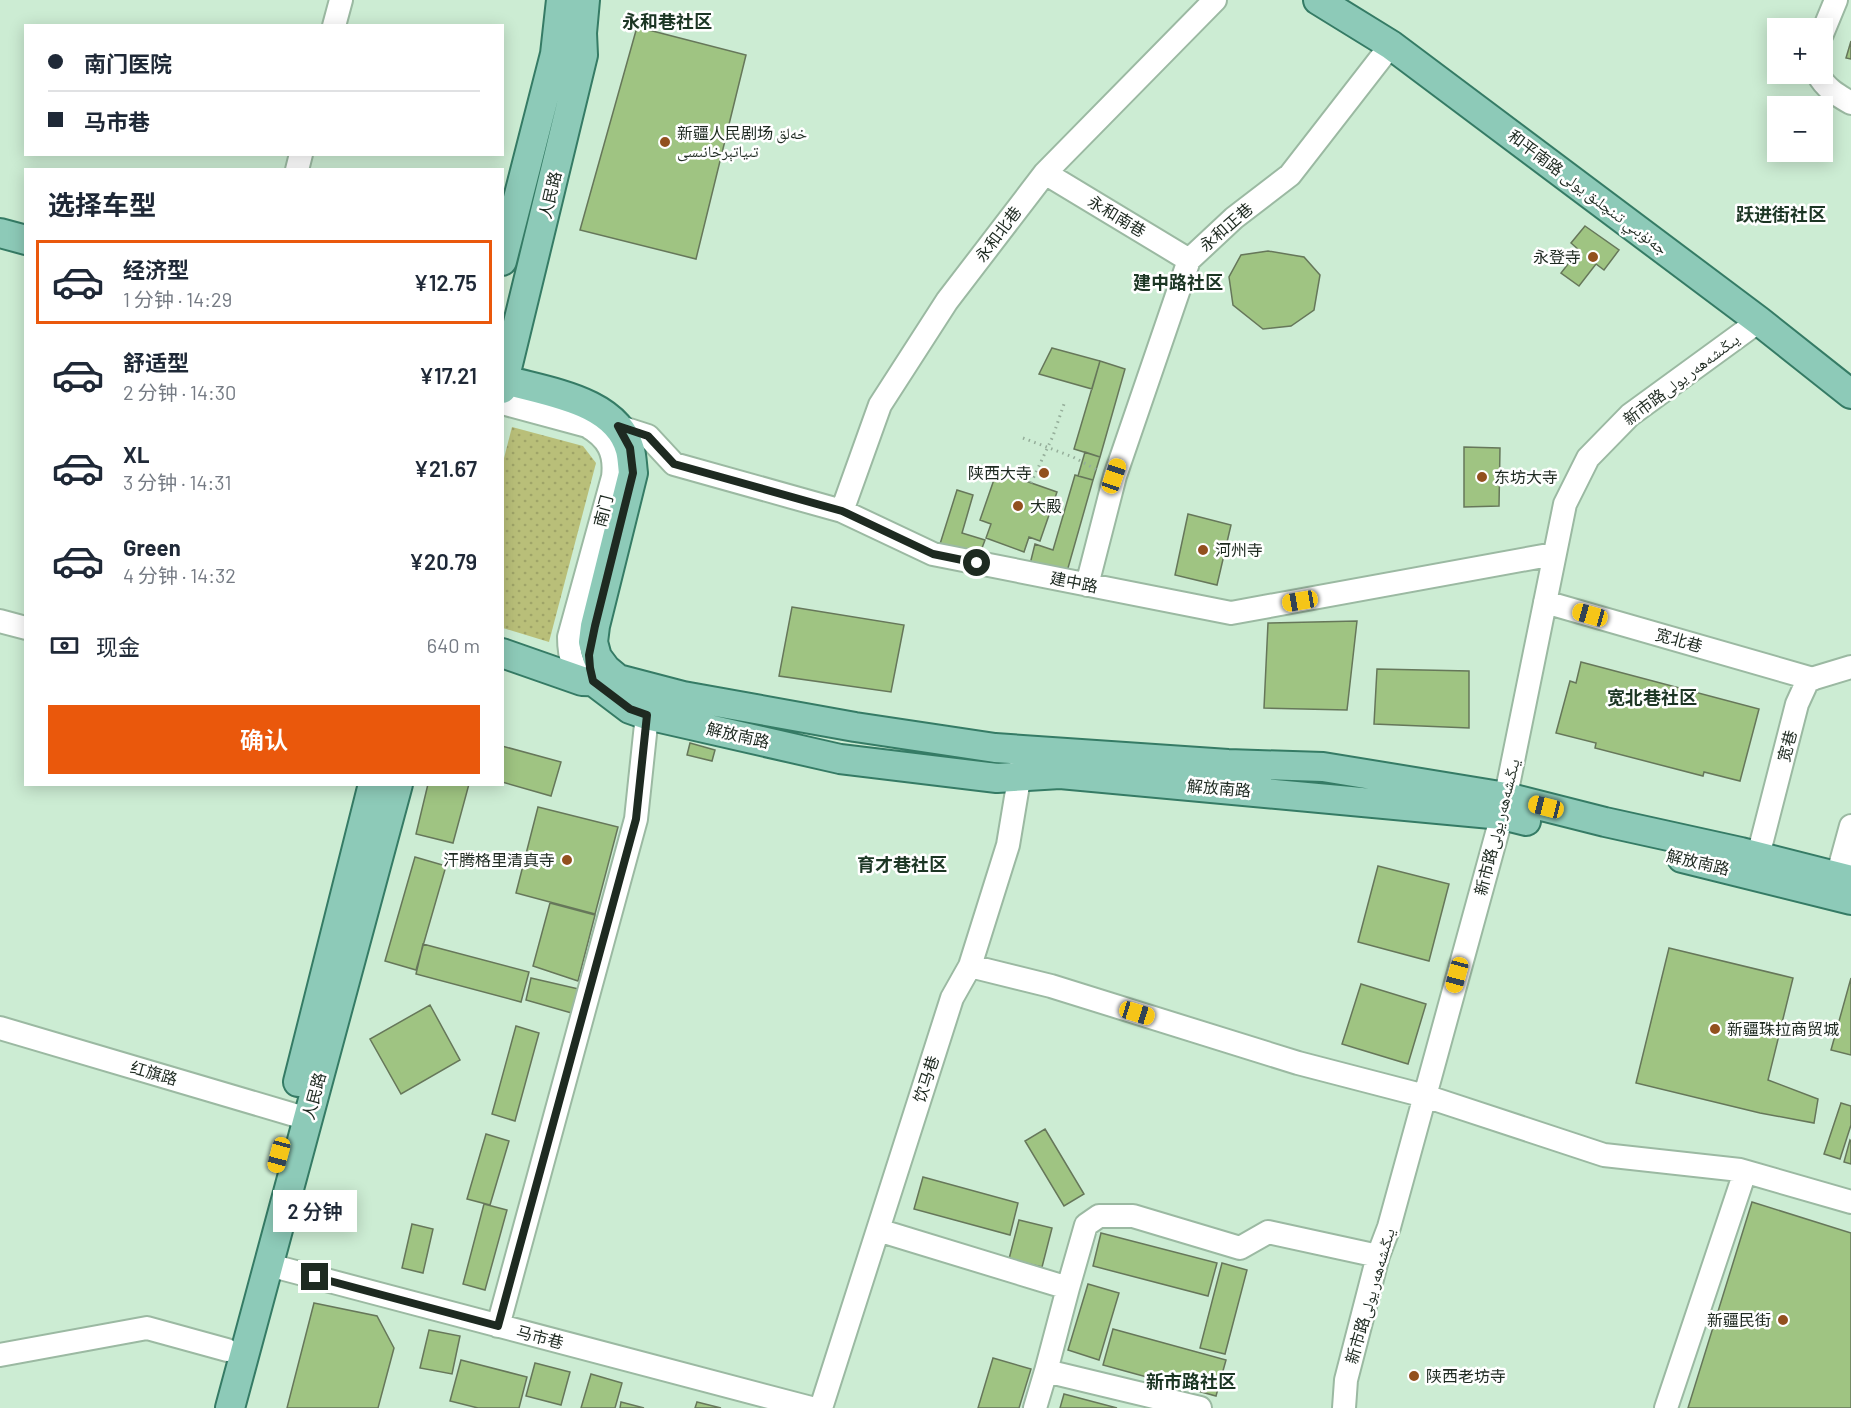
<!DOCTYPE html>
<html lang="zh">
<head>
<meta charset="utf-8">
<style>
	body { margin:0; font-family:Barlow,"Noto Naskh Arabic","Noto Sans SC",sans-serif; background:#f6f6f7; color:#1f2937; height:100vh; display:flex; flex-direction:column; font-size:22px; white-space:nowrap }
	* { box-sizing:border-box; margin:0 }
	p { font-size:20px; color:#747a83 }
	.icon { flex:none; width:33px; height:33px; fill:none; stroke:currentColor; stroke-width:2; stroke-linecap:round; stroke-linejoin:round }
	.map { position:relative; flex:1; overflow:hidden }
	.drawer { position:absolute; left:24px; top:168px; width:480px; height:618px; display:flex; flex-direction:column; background:#fff; border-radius:0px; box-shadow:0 3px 15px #0003 }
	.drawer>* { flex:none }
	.top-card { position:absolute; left:24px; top:24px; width:480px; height:132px; border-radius:0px; box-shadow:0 3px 15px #0003; display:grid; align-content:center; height:132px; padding:0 24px; background:#fff }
	.tools { position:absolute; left:1767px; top:18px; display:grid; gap:12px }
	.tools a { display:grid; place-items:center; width:66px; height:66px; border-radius:0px; background:#fff; box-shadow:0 3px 15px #0003; font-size:30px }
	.end { position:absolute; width:27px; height:27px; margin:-14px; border:8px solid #1e2a21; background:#fff; box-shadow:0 0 0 3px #fff }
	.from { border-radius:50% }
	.bubble { position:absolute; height:42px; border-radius:0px; background:#fff; box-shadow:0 3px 15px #0003; font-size:20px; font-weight:600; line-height:42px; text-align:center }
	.car { position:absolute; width:18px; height:36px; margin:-18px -9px; border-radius:8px; box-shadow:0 0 4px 2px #0007; background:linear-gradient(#f5c518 24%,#345 0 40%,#f5c518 0 76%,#345 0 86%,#f5c518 0) }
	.top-card b { display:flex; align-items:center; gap:21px; height:57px; font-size:22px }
	.top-card b+b { border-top:2px solid #e0e1e3 }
	.top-card i { width:15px; height:15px; background:#1f2937 }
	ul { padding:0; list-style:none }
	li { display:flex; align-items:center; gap:18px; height:84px; margin:0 12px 9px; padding:0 12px; border:3px solid transparent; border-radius:0px }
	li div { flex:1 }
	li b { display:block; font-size:22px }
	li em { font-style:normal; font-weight:600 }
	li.on { border-color:#ea580c }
	li>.icon { width:54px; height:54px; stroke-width:1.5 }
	h2 { padding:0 24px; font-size:27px; line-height:72px }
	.pay { display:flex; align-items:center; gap:15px; height:66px; padding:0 24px; font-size:22px }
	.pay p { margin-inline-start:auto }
	.button { display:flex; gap:12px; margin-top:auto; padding:12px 24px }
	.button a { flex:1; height:69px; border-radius:0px; background:#ea580c; color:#fff; font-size:24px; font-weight:600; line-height:69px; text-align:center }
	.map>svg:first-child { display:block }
</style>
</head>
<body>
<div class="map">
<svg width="1851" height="1408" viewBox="0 0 1851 1408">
	<defs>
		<pattern id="park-dots" width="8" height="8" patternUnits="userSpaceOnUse" patternTransform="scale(1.5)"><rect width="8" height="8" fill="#b9bf79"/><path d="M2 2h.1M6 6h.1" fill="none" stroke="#9fa468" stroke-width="1.8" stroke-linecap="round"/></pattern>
	</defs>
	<rect width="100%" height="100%" fill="#ccecd3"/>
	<path fill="url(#park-dots)" d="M512,427l71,19 13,17 -47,179 -46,-14v-166z"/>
	<path fill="#9fc482" stroke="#66775a" stroke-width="1.5" d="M637,27l109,28 -50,204 -116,-29z
		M1851,41v18l-5,-1z
		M1585,226l34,24 -15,20 -8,-6 -17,22 -18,-13 18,-23 -8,-7z
		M1268,251l36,6 16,18 -6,35 -23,16 -28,3 -30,-24 -4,-28 12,-22z
		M1052,348l48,13 -8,28 -53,-15z
		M1100,361l25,8 -25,88 -26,-8z
		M1464,447l36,1 -1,58 -35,1z
		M1085,452l15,5 -7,23 -15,-4z
		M997,471l60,21 -17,49 -11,-4 -5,15 -38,-14 5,-14 -11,-4z
		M1075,475l18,5 -27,95 -36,-11 5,-20 18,6z
		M957,490l16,5 -11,38 23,7 -6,16 -39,-12z
		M1188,514l43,11 -14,60 -42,-10z
		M792,607l112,18 -13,67 -112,-16z
		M1357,621l-10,89 -83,-2 4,-85z
		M1581,662l178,47 -19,72 -36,-9 -1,4 -108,-28 1,-5 -40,-10 14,-52 6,2z
		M1377,669l92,2v57l-95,-4z
		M690,743l25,7 -3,11 -25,-6z
		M502,746l59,16 -10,34 -49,-14z
		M428,784h41l-16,59 -37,-9z
		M538,807l80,20 -23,87 -79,-21z
		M415,857l31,9 -30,104 -31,-9z
		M1378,866l71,18 -20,77 -71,-19z
		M550,903l45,12 -17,66 -45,-15z
		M423,944l106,28 -8,30 -105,-28z
		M1669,948l124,30 -25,102 50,19 -4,24 -54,-10 -124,-30z
		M531,978l65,15 -7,25 -63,-18z
		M1851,978v77l-20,-5z
		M1361,984l65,20 -18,60 -66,-20z
		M430,1005l30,55 -59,34 -31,-55z
		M516,1026l23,7 -24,88 -23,-7z
		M1841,1103l10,3v19l-11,34 -16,-5z
		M1045,1129l39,65 -20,12 -39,-65z
		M486,1134l23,7 -19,64 -23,-6z
		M1850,1140l1,1v23l-7,-2z
		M923,1177l95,26 -8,32 -96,-26z
		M1752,1202l99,31v175h-163z
		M484,1204l23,6 -22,80 -22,-6z
		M1019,1220l33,8 -10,39 -33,-8z
		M412,1224l21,5 -10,44 -21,-5z
		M1101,1233l116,30 -9,33 -115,-30z
		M1222,1263l25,7 -22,84 -25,-6z
		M1088,1284l31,9 -20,67 -31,-10z
		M314,1303l63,13 17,32 -16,60h-91z
		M1113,1329l113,31 -10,36 -113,-31z
		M429,1330l31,6 -8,38 -32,-6z
		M993,1358l38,11 -12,39h-41z
		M461,1360l66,17 -8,31h-41l-28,-7z
		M535,1363l35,9 -9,33 -35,-9z
		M591,1374l31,9 -7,25h-34z
		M1064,1394l53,14h-57z
		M621,1402l23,6h-24z
		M697,1402l24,6h-26z"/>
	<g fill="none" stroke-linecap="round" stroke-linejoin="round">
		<defs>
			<path id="minor" d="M334,26l7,-26
				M1822,34l14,-34
				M1818,74c7,14 19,21 33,29
				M297,170l4,-16
				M1045,173l144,87
				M502,403l85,23c21,12 29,27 26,51l-44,160c0,20 4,37 24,44
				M617,426l31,10 26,28 168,47 91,43 298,59 323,-59
				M842,511l38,-106 67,-104 98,-128 170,-173
				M1087,585l28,-109 74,-216 45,-42 56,-43 101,-130
				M1545,602l268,77
				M0,621l26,7
				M1758,856l39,-152 11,-24 43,-13
				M1837,877l14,-51
				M970,966l81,20 247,77 127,33 179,59 136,15 111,32
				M0,1028l308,91
				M878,1230l190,58 -22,83
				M269,1265l542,143
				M1068,1288l18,-63 13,-9h34l107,32 28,-16 110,24
				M498,1326l138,-507 11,-104
				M0,1355l147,-27 80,22
				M821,1408l131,-410 18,-32 38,-121 14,-84
				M1035,1408l11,-37 154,37
				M1344,1408l2,-28 32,-124 11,-29 113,-412 63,-311 23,-46 42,-43 129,-94
				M1666,1408l79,-236"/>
			<path id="major" d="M1318,0l73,45 368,276 92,73
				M0,233l26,7
				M502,261l53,-207 6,-54
				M502,379c43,13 115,20 128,71 2,8 2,16 3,23l-38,153 -2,16 4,15 9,12 12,10 65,17 172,31 140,21 233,16 95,3 183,30 99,25 136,30 110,28
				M502,389l81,-334 -1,-22 3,-33
				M502,653l80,28 30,1
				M593,681l37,28 17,6 193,44 157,19 63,-4 442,41 24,6
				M1682,858l169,42
				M298,1082l75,-298
				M230,1408l168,-624"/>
		</defs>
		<use href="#minor" stroke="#9bb9a2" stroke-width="26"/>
		<use href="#major" stroke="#357b65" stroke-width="32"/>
		<path stroke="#95ae9a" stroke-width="3" stroke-dasharray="1.5 4.5" stroke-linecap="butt" d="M1023,438l50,19 26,14
			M1031,483l22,-47 11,-32"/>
		<use href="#minor" stroke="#fff" stroke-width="22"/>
		<use href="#major" stroke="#8dcab8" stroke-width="28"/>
	</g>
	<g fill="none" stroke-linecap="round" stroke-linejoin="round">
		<path stroke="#1e2a21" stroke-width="8" d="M315,1277l183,49 138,-507 11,-104 -17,-6 -37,-28 -3,-13 -1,-13 6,-29 38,-153 -3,-25 -12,-22 30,10 26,28 168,47 91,43 44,9"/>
	</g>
	<g fill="#92501e" stroke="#fff" stroke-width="2">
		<circle cx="665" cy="142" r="6"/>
		<circle cx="1593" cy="257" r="6"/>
		<circle cx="1044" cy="473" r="6"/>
		<circle cx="1482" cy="477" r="6"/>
		<circle cx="1018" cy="506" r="6"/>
		<circle cx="1203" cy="550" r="6"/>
		<circle cx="567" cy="860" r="6"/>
		<circle cx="1715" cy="1029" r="6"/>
		<circle cx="1783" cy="1320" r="6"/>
		<circle cx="1414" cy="1376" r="6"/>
	</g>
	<g text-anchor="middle" stroke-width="5" stroke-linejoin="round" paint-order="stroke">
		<g font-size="16" fill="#1e2a21" stroke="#fff" text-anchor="start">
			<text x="677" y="139">新疆人民剧场 خەلق<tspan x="677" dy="18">تىياتېرخانىسى</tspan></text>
			<text x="1581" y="263" text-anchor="end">永登寺</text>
			<text x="1032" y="479" text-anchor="end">陕西大寺</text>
			<text x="1494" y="483">东坊大寺</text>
			<text x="1030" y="512">大殿</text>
			<text x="1215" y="556">河州寺</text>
			<text x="555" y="866" text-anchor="end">汗腾格里清真寺</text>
			<text x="1727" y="1035">新疆珠拉商贸城</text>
			<text x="1771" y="1326" text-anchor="end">新疆民街</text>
			<text x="1426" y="1382">陕西老坊寺</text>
		</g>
		<g font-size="16" fill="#1e2a21" stroke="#fff">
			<text transform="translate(1588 192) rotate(37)" y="6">和平南路 جەنۇبىي تىنچلىق يولى</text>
			<text transform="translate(550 195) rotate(-77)" y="6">人民路</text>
			<text transform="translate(1117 216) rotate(31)" y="6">永和南巷</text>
			<text transform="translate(1226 227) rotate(-41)" y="6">永和正巷</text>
			<text transform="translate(998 234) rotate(-53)" y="6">永和北巷</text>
			<text transform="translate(1681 379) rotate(-37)" y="6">新市路يىڭىشەھەر يولى</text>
			<text transform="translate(603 511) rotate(-75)" y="6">南门</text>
			<text transform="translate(1074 582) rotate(11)" y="6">建中路</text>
			<text transform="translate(1679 640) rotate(16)" y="6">宽北巷</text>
			<text transform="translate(738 735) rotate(13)" y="6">解放南路</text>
			<text transform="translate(1787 746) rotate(-75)" y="6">宽巷</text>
			<text transform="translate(1219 788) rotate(5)" y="6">解放南路</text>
			<text transform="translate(1497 827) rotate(-76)" y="6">新市路يىڭىشەھەر يولى</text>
			<text transform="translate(1698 862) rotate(13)" y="6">解放南路</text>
			<text transform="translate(154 1073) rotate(16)" y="6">红旗路</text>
			<text transform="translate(926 1079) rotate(-72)" y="6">饮马巷</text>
			<text transform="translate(314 1096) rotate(-75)" y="6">人民路</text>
			<text transform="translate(1370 1296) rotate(-74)" y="6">新市路يىڭىشەھەر يولى</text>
			<text transform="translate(540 1337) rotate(15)" y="6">马市巷</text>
		</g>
		<g font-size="18" font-weight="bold" fill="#1c3624" stroke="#fff">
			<text x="667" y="28">永和巷社区</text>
			<text x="1781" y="221">跃进街社区</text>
			<text x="1178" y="289">建中路社区</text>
			<text x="1652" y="704">宽北巷社区</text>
			<text x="902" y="871">育才巷社区</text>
			<text x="1191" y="1388">新市路社区</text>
		</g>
	</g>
</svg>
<div class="tools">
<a>+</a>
<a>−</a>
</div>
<i class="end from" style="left:977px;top:563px"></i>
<i class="end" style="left:315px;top:1277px"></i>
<div class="bubble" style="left:273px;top:1190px;width:84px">2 分钟</div>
<i class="car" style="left:1114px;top:476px;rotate:19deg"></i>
<i class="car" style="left:1300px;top:601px;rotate:260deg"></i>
<i class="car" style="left:1590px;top:615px;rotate:286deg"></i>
<i class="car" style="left:1546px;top:807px;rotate:284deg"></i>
<i class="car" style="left:1457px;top:975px;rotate:195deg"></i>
<i class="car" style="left:1137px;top:1013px;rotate:107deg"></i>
<i class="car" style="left:279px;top:1155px;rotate:195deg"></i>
<div class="top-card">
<b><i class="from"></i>南门医院</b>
<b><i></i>马市巷</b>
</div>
<section class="drawer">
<h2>选择车型</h2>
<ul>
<li class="on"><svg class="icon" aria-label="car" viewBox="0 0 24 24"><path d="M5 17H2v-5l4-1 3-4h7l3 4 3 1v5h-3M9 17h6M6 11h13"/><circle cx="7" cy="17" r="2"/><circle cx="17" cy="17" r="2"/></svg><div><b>经济型</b><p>1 分钟 · 14:29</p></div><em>¥12.75</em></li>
<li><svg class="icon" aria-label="car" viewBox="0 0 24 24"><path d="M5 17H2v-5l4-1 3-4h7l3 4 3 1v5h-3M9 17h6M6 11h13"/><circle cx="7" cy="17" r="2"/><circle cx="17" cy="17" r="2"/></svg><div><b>舒适型</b><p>2 分钟 · 14:30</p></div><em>¥17.21</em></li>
<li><svg class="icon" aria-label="car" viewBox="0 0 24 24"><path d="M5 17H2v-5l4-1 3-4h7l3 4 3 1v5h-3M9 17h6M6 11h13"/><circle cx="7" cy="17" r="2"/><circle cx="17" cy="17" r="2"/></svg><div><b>XL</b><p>3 分钟 · 14:31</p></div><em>¥21.67</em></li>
<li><svg class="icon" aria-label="car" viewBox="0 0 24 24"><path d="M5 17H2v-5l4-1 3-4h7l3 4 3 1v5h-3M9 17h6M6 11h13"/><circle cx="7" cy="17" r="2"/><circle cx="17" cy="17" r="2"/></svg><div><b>Green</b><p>4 分钟 · 14:32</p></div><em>¥20.79</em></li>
</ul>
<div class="pay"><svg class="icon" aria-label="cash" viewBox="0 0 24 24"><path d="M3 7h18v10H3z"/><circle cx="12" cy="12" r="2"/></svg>现金<p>640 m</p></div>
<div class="button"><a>确认</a></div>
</section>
</div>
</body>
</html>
